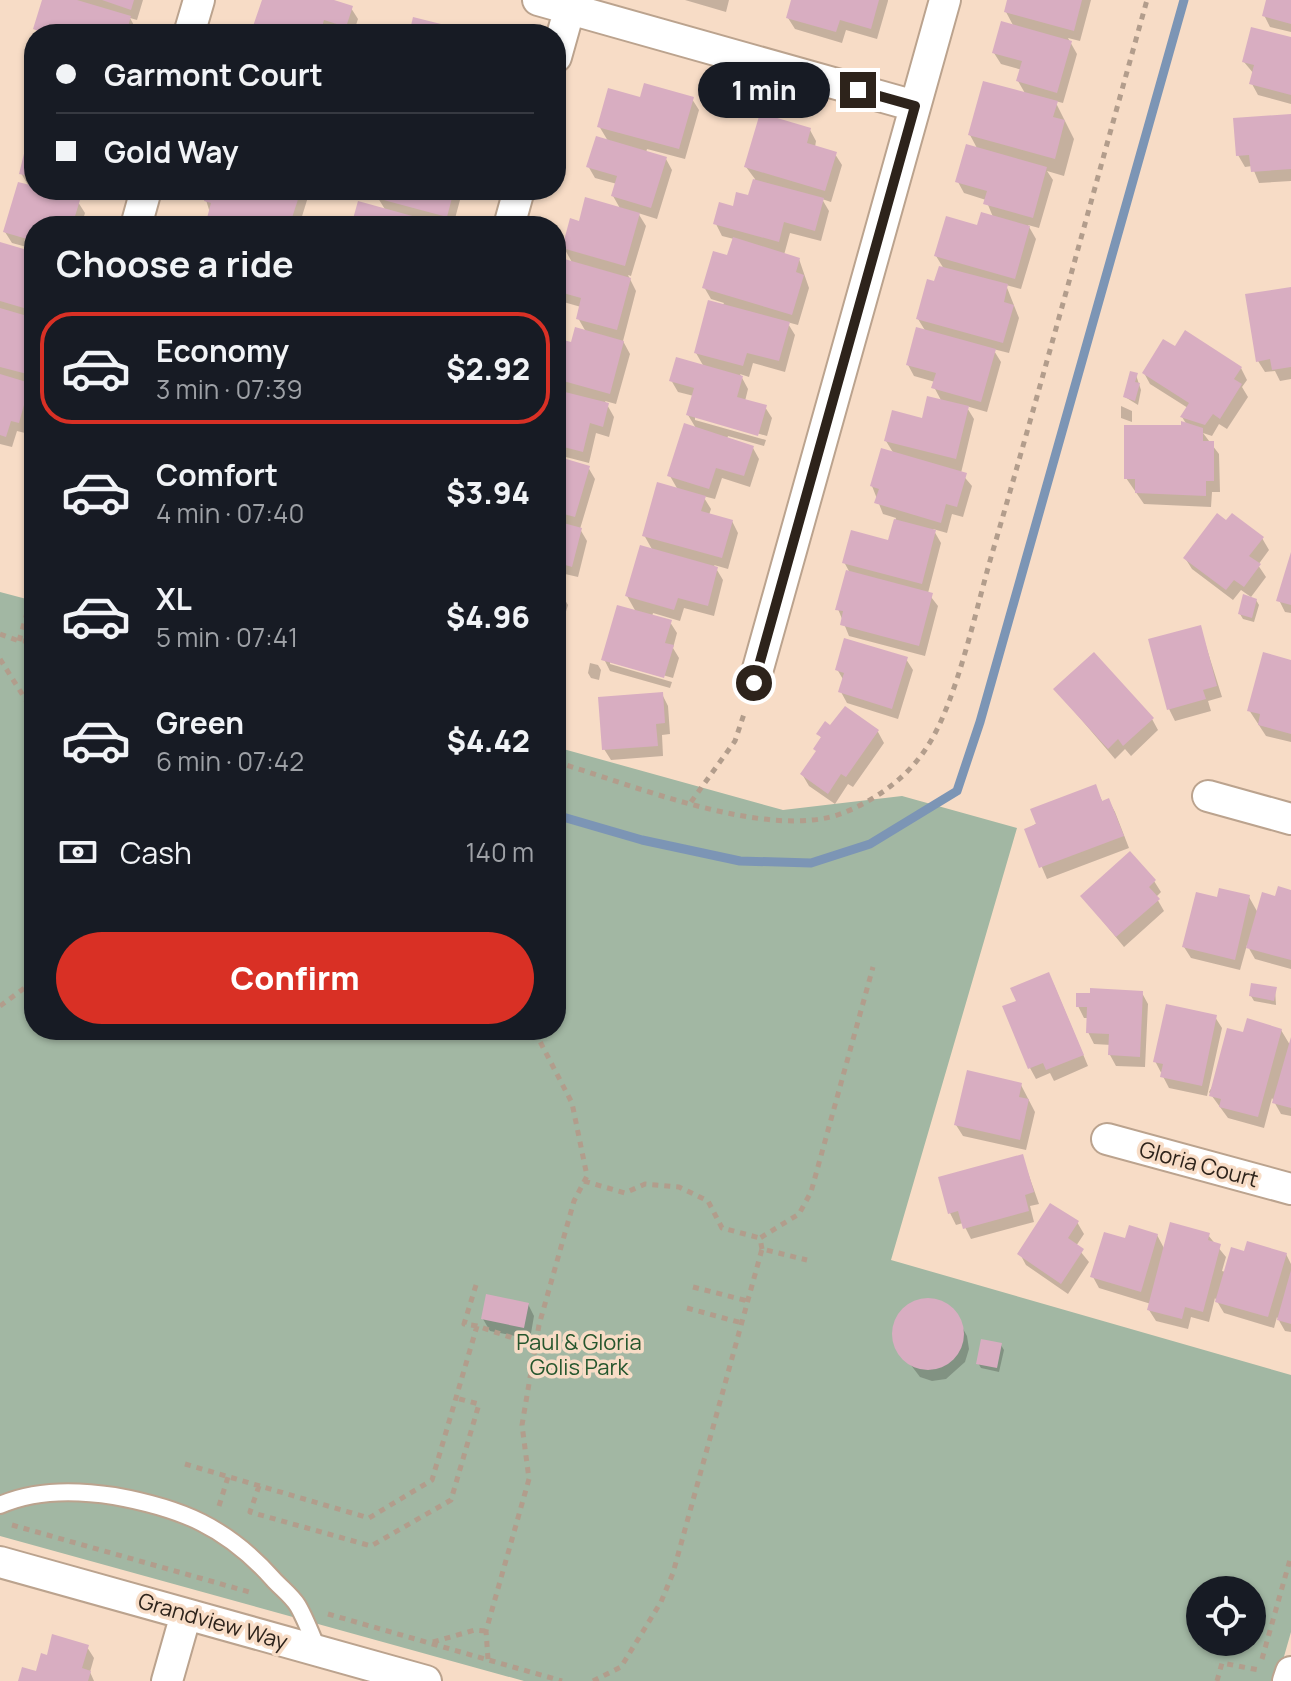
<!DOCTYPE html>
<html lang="en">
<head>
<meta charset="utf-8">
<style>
	body { margin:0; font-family:Manrope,sans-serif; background:#20242c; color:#f1f3f6; height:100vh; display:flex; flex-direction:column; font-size:30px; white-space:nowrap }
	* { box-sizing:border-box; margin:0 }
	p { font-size:26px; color:#9ea1a6 }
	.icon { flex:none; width:44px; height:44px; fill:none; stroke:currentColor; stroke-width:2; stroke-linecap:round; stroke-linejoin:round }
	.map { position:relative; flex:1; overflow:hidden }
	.side { position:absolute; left:24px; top:216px; width:542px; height:824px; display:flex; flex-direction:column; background:#171b24; border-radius:32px; box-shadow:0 2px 6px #0004 }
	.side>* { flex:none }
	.banner { position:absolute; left:24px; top:24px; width:542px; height:176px; border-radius:32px; box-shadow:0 2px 6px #0004; display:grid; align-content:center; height:176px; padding:0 32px; background:#171b24 }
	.controls { position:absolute; left:1186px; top:1576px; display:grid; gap:16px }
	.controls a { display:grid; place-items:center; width:80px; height:80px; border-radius:50%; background:#171b24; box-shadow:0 2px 6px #0004; font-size:40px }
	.end { position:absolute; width:36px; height:36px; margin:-18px; border:10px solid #2d231b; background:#fff; box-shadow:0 0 0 4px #fff }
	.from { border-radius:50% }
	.bubble { position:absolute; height:56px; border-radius:28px; background:#171b24; box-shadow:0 2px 6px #0004; font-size:26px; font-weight:800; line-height:56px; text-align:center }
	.banner b { display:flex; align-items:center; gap:28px; height:76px; font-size:30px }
	.banner b+b { border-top:2px solid #363941 }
	.banner i { width:20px; height:20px; background:#f1f3f6 }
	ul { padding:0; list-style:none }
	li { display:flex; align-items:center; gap:24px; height:112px; margin:0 16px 12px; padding:0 16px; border:4px solid transparent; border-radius:32px }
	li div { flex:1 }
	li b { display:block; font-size:30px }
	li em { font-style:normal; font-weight:800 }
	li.selected { border-color:#d93025 }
	li>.icon { width:72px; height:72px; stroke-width:1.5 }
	h2 { padding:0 32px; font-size:36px; line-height:96px }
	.pay { display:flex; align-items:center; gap:20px; height:88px; padding:0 32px; font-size:30px }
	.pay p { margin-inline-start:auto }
	.cta { display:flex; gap:16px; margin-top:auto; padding:16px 32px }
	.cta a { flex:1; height:92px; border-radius:48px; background:#d93025; color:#fff; font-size:32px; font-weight:800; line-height:92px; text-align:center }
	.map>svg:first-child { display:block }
</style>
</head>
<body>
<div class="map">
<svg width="1291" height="1681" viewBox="0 0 1291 1681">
	<rect width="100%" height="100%" fill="#f7dcc6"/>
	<path fill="#a2b7a3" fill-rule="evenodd" d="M0,592l34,9v429h522v-283l227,63 119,-14 115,32 -126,432 400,115v257l-14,49h-753l-524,-145zM1200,1590h52v52h-52z"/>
	<path fill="#0003" d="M44,0h99l-6,20 -7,-2 6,11 -1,5h-96l-3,-6z
		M272,0h55l24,8 7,11 -5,15 -23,-4 -1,4h-72l-3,-6z
		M685,0h44l-3,12z
		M793,0h95v1l-11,38 -31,-9 -4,13 -47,-14 -7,-11z
		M1009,0h82l-11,41 -12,-3 9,16 -14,49 -8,-2 19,38 -10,37 -17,-5 6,9 -14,48 -11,-3 8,14 -15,50 -15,-4 13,33 -10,35 -16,-4 8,13 -14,50 -21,-6 8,13 -13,54 11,13 -9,31 -11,-3 -5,19 -14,-4 8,14 -13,50 10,13 -13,50 -76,-20 -11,-27 12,-36 -6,-11 45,-20 7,-24 -13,-4 -11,-28 22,-32 -8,-13 38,-21 18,-18 -8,-15 1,-5 -21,-6 -6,-11 18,-33 -8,-13 26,-50 -8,-13 57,-39 -7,-17 -22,-7 -6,-11 20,-32 -8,-15 56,-40 -8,-14 4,-11 -21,-6 -7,-11 20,-26 -8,-15z
		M1268,0h23v32l-21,-5 -6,-12z
		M1291,40v64l-33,-9 -6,-11 2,-10 -10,-12z
		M692,99l7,11 -14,49 -38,-10 -1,4 20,6 6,11 -15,49 -19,-6 8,13 -15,50 -3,-1 8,16 -13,50 7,13 -14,50 -11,-3 9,16 -5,20 -13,-4 -7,30 -27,-7 -1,3 27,8 7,12 -15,50 7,12 -9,36 -13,-3 -3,13 -6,-10v-177l3,-11 -3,-1v-48l16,4 14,-12 -8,-14 3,-11 -21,-6 -4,-7 6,-34 11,4 -9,-16 16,-25 41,-13 -8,-14 4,-12 -22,-6 -7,-12 20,-25 -9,-15 42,-26z
		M1291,116v65l-32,2 -7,-17 -7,1 -7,-12z
		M34,121v69h56l-3,9 -21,-5 -1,4 13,4 7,11 -4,13h-47v23l-22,-6 -7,-11 24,-45 -8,-14z
		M810,130l6,11 -1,6 20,7 7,11 -11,37 -9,-3 7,12 -8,30 -31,-8 -6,22 15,4 10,29 -11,37 -11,-3 8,13 -10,37 -32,-9 -4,14 -9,-3 8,15 -3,12 20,6 7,11 -5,18 -72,-21v5l71,20 -2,6 -36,-10 -1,3 26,9 6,11 -9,28 -28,-9 -7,21 -12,-3 8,13 -2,6 23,6 6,12 -10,36 -14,-4 9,15 -9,36 -30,-8 -4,13 -27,-8 -1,4 18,5 7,11 -4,15 6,10 -6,20 -63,-18v4l62,18 -2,6 -60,-17 -6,-12 32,-47 -9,-16 26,-45 -9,-16 34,-45 -8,-14 27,-46 -9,-15 6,-19 -16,-4 -7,-12 33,-13 -8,-14 28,-50 -13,-4 -7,-12 25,-29 5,-19 -12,-3 -6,-12 34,-26 5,-19 -9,-12z
		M209,190h94l5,7 -9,29h-85l-8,-26z
		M380,190h75l5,10 -7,26h-100l33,-15 -8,-13z
		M0,244l34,10v131l-6,-2 6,17 -9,33 -8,-2 -5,16 -12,-3z
		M1291,289v90l-11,2 -5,-10 -10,1 -7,-11z
		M1176,349l65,19 6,12 -5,7 6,10 -21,32 -8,-5 -7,12 -9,-3 16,21 1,38h-8l-1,15 -67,-3 -18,-26 61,-53 -5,-8 6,-9 -38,-24 -6,-11z
		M1136,375l5,15 -3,15 -13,-8z
		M1121,406l11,5v11l-11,-4z
		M1262,538l7,12 -11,15 8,12 -15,20 -10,-7 -8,10 -41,-31 -7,-11z
		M1291,556v57l-6,-1 -6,-12z
		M556,585l12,20 -12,39z
		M1256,600l3,5 -5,17 -11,-3 -3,-5z
		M1200,627l22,70 -14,4 3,10 -36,10 -6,-12z
		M906,659l7,11 -15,49 -51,-16 -6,-11 3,-11 -7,-12z
		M1291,662v80l-25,-6 -17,-26z
		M590,663l8,2 3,5 -2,10 -8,-2 -3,-5z
		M1056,690l96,29 6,11 -27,26 -6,-7 -10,10z
		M662,694l6,12 2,28 -8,1 1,21 -52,4 -7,-11z
		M845,709l33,23 6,11 -31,44 -5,-3 -13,20 -26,-18 -7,-12 16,-22 4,-13 -3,-5 12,-6z
		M1095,786l8,17 6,-2 6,11 14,36 -82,31 -21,-49z
		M1154,881l7,11 -5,5 8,14 -40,36 -42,-51z
		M1291,892v77l-36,-10 -8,-14 -7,25 -49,-12 -7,-11 34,-48 31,-2 9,16z
		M1054,985l34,81 -34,15 -4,-8 -14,6 -6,-11 -12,-66z
		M1275,989l1,16 -22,-4 -3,-5z
		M1142,993l6,11 -3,63 -29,-1 -6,-11 1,-10 -17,-1 -6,-12v-14h-4l-6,-12z
		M1215,1017l7,11 -15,68 -38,-8 -14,-27z
		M1281,1030l9,15 1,-4v75l-10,-2 -9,-16 -8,30 -36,-10 -19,-26 35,-58z
		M1021,1085l14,27 -9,38 -63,-14 -7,-11z
		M1022,1156l17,48 -9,2 4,16 -63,17 -8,-16 -7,2 -6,-12z
		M1077,1222l7,12 -8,12 13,16 -21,32 -42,-29 -6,-11z
		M1157,1235l8,15 43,-15 18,22 -4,14 4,1 19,-19 41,1 5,10v68l-6,-1 -8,-14 -3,11 -50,-15 -9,-15 -6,24 -18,-5 -3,12 -32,-8 -7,-11 2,-6 -52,-16 -6,-11 33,-36z
		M930,1300l23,11 14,25 2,13 -4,13 -19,17 -14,2 -12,-4 -25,-33 3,-26 7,-10z
		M528,1304l6,12 -4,23 -40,-8 -7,-12z
		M1001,1345l3,5 -5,22 -18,-4 -3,-5z
		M87,1647l7,11 -4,14 4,9h-74z"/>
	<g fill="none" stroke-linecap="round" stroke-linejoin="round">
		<path stroke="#7c95b5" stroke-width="9" d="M556,815l86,25 98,21 71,2 59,-19 87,-53 23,-69 204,-722"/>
	</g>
	<path fill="#d8adc1" d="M42,0h35l54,16 -5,18h-80l-13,-5z
		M102,0h32l-3,10z
		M262,0h72l19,6 -7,21 -22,-7 -4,14h-51l-17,-5z
		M791,0h88l-8,29 -31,-9 -4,12 -50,-14z
		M1007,0h75l-8,31 -70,-19z
		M1266,0h25v24l-29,-8z
		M413,17l44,11 -1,6h-47z
		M1001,21l71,20 -15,52 -41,-12 6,-20 -30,-8z
		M1251,27l40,10v58l-42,-11 5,-19 -12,-3z
		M983,81l75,20 -5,16 12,3 -10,39 -87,-24z
		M644,83l50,14 -15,52 -82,-22 11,-39 32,9z
		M760,113l51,15 -4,15 30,9 -12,39 -81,-24z
		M1291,114v55l-40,3 -2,-17 -13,1 -3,-38z
		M33,117l1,1v59l-15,-3z
		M596,136l71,21 -16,51 -40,-12 6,-20 -31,-9z
		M966,144l81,23 -14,51 -50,-14 4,-13 -32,-9z
		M753,179l71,19 -9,33 -31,-9 -5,20 -66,-18 6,-22 14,4 3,-14 12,3z
		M18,182l16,4v4l46,10 -8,26h-38v15l-31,-9z
		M207,190h94l-10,31 -11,-3 -3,8h-41l-29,-8 4,-15 -7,-2z
		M378,190h76l-7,27 -71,-19z
		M585,197l55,16 -15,53 -63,-18 8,-30 9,3z
		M358,201l87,24 -1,1h-93z
		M981,212l49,14 -15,53 -81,-23 12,-40 31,9z
		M733,237l67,21 -4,14 8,3 -12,40 -90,-27 11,-37 14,4z
		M0,242l34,10v59l-34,-10z
		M561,258l70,20 -14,52 -41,-11 5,-21 -25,-7z
		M939,266l69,18 -4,18 10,3 -11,38 -87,-24 11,-40 7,2z
		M1291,287v80l-19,3 -2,-11 -14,3 -11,-68z
		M708,300l82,22 -11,39 -32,-8 -4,13 -49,-13z
		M0,308l34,10 -3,57 -31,-8z
		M575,327l49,14 -14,53 -54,-15v-41l15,4z
		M916,327l80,22 -15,53 -50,-14 5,-15 -30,-8z
		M1185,330l57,37 -8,12 8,5 -22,35 -7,-5 -8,11 -25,-8 9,-14 -47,-30 21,-34 12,7z
		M676,357l67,19 -6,21 30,8 -9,31 -72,-21 8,-27 -25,-7z
		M1130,371l8,2 -3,9 5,1 -5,18 -12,-4z
		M0,374l30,9 -11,40 -8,-2 -5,16 -6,-2z
		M557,390l52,13 -6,24 -13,-4 -7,29 -27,-7z
		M927,396l42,10 -13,53 -72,-18 8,-31 30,8z
		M1181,421l22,7v13h11v40h-8v15l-71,-3v-14h-11v-54h57z
		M684,423l70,23 -10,30 -28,-8 -7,21 -42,-13z
		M881,448l86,25 -10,34 -11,-3 -5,19 -67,-20 5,-14 -9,-3z
		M556,456l34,10 -15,51 -19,-5z
		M657,482l49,14 -5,15 32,9 -11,38 -80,-22z
		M1217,513l9,7 6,-7 32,24 -15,19 12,8 -17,23 -10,-7 -8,10 -43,-32z
		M894,519l42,11 -14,54 -80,-21 9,-33 37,10z
		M556,521l26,7 -10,39 -13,-4 -2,9z
		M640,545l78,22 -10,39 -30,-8 -4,12 -49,-14z
		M1291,552v53l-15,-4z
		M846,570l87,23 -14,53 -79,-21 3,-14 -8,-1z
		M1243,594l14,5 -5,19 -14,-4z
		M617,605l55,15 -7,23 9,2 -10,33 -63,-18z
		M1201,625l16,61 -14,4 3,9 -39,11 -19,-71z
		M844,638l64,19 -16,52 -54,-17 6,-19 -9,-3z
		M1094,652l60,66 -31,28 -5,-7 -10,10 -55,-60z
		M1263,652l28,8v74l-33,-9 2,-11 -13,-3z
		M663,692l2,31 -9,1 2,22 -56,4 -4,-53z
		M845,706l34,24 -33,47 -5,-3 -13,20 -28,-20 16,-23 -3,-2 8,-12 -5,-3 9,-13 5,4z
		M1096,784l6,17 7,-3 15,38 -85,32 -15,-39 12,-5 -6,-15z
		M1130,851l26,29 -7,7 11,12 -44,38 -36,-41z
		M1278,886l13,4v70l-45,-12 16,-56 13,4z
		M1219,888l31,7 -15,65 -53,-13 14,-55 21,5z
		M1049,972l35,83 -38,15 -3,-7 -15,6 -26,-63 14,-5 -6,-13z
		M1251,983l26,4 -3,14 -25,-5z
		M1090,988l53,3 -3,66 -32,-2 1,-21 -23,-1 1,-26h-11v-14h14z
		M1166,1004l51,11 -15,71 -42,-9 3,-13 -10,-2z
		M1247,1018l35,11 -24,88 -39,-10 2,-8 -12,-3 18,-68 16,4z
		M1291,1037v71l-19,-5z
		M967,1070l55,13 -3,14 10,2 -9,41 -66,-15z
		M1023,1154l11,38 -9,3 4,16 -66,18 -5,-18 -10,3 -10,-37z
		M1050,1203l29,18 -11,17 16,11 -23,35 -44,-30z
		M1170,1222l40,11 -2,7 13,4 -18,68 -18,-5 -3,12 -35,-9z
		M1129,1225l29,9 -17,58 -51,-15 14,-45 21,6z
		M1247,1241l40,12 -19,64 -53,-15 16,-55 13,4z
		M1291,1270v54l-14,-4z
		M486,1294l43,9 -5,25 -43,-9z
		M892 1334a36 36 0 1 1 72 0a36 36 0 1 1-72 0Z
		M981,1339l21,4 -5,25 -21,-4z
		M52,1634l37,11 -7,23 9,3 -3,10h-70l4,-14 14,4 5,-18 6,2z"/>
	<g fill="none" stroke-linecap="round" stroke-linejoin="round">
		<defs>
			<path id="service" d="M0,1505c36,-16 76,-15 114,-9 67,12 113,31 159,83 8,9 19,17 25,27 8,14 14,30 20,45"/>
			<path id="minor" d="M538,0l377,106
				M189,34l10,-34
				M556,57l16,-57
				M136,226l10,-36
				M509,226l10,-36
				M754,683l191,-683
				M1208,796l83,23
				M1107,1139l184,50
				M0,1562l426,119
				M167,1681l19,-67
				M1288,1681l3,-9"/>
		</defs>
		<use href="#service" stroke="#bba38e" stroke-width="20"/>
		<use href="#minor" stroke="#bba38e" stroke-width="34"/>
		<path stroke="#b29d8c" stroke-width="5" stroke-dasharray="6 6" stroke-linecap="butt" d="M0,634l19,7h15
			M19,641l15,-53
			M0,659l34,54
			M27,703l2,-29 5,-5
			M556,762c75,22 213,80 287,51 33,-13 65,-36 84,-66 31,-47 50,-144 67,-200 53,-182 102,-365 153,-547
			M691,802l44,-61 10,-30
			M0,1006l34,-25
			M584,1181l41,12 20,-9 34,3 29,14 14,27 38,10
			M762,1249l-2,-11 39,-24 12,-22 62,-225
			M476,1285l-12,39 13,2
			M693,1287l55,14
			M687,1308l55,15
			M185,1464l184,54 63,-38 45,-154 60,20
			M259,1486l-9,26 121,34 80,-46 28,-96 -23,-6
			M219,1506l9,-29
			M12,1525l241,68
			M328,1614l234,67
			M433,1642l42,-12 11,1
			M488,1659l-2,-28 43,-152 -7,-54 17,-100 35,-124 13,-25 -15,-73 -38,-73
			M1262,1659l29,-103
			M593,1681l28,-14 40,-65 12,-29 89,-324 45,11
			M1217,1681l5,-18 37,7"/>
		<use href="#service" stroke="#fff" stroke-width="16"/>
		<use href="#minor" stroke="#fff" stroke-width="30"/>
	</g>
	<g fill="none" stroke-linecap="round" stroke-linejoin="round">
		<path stroke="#2d231b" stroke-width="10" d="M754,683l161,-577 -57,-16"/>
	</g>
	<g text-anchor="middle" stroke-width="7" stroke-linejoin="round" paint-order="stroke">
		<g font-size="22" fill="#2d231b" stroke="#f7dcc6">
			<text transform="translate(1199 1164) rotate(15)" y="8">Gloria Court</text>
			<text transform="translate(213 1621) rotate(16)" y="8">Grandview Way</text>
		</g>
		<g font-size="22" fill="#25562d" stroke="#f7dcc6">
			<text x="579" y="1350">Paul &amp; Gloria<tspan x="579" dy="25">Golis Park</tspan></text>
		</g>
	</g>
</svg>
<div class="controls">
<a><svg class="icon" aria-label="locate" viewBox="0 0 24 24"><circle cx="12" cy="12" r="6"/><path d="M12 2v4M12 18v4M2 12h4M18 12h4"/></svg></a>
</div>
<i class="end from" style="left:754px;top:683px"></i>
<i class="end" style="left:858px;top:90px"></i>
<div class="bubble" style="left:698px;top:62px;width:132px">1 min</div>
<div class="banner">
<b><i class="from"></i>Garmont Court</b>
<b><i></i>Gold Way</b>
</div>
<section class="side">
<h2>Choose a ride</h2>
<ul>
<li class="selected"><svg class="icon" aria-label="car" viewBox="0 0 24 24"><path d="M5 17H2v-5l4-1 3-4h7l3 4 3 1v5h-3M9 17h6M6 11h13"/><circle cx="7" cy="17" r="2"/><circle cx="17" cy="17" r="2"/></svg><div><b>Economy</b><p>3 min · 07:39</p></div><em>$2.92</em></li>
<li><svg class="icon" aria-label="car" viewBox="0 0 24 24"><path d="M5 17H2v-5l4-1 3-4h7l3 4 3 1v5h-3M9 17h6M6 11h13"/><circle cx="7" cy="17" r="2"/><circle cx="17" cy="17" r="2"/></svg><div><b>Comfort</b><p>4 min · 07:40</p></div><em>$3.94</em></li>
<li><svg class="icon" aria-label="car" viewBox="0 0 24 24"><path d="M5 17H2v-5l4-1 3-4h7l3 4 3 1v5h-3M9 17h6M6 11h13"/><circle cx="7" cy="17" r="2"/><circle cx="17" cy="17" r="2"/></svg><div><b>XL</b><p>5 min · 07:41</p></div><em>$4.96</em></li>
<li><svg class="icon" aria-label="car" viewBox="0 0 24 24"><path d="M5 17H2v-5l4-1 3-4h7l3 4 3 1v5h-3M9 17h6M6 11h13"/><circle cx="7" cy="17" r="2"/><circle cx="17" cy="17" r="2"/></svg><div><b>Green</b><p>6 min · 07:42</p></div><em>$4.42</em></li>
</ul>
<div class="pay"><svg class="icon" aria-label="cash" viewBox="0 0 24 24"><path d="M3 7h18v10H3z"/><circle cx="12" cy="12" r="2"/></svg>Cash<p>140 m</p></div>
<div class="cta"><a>Confirm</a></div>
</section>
</div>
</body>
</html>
